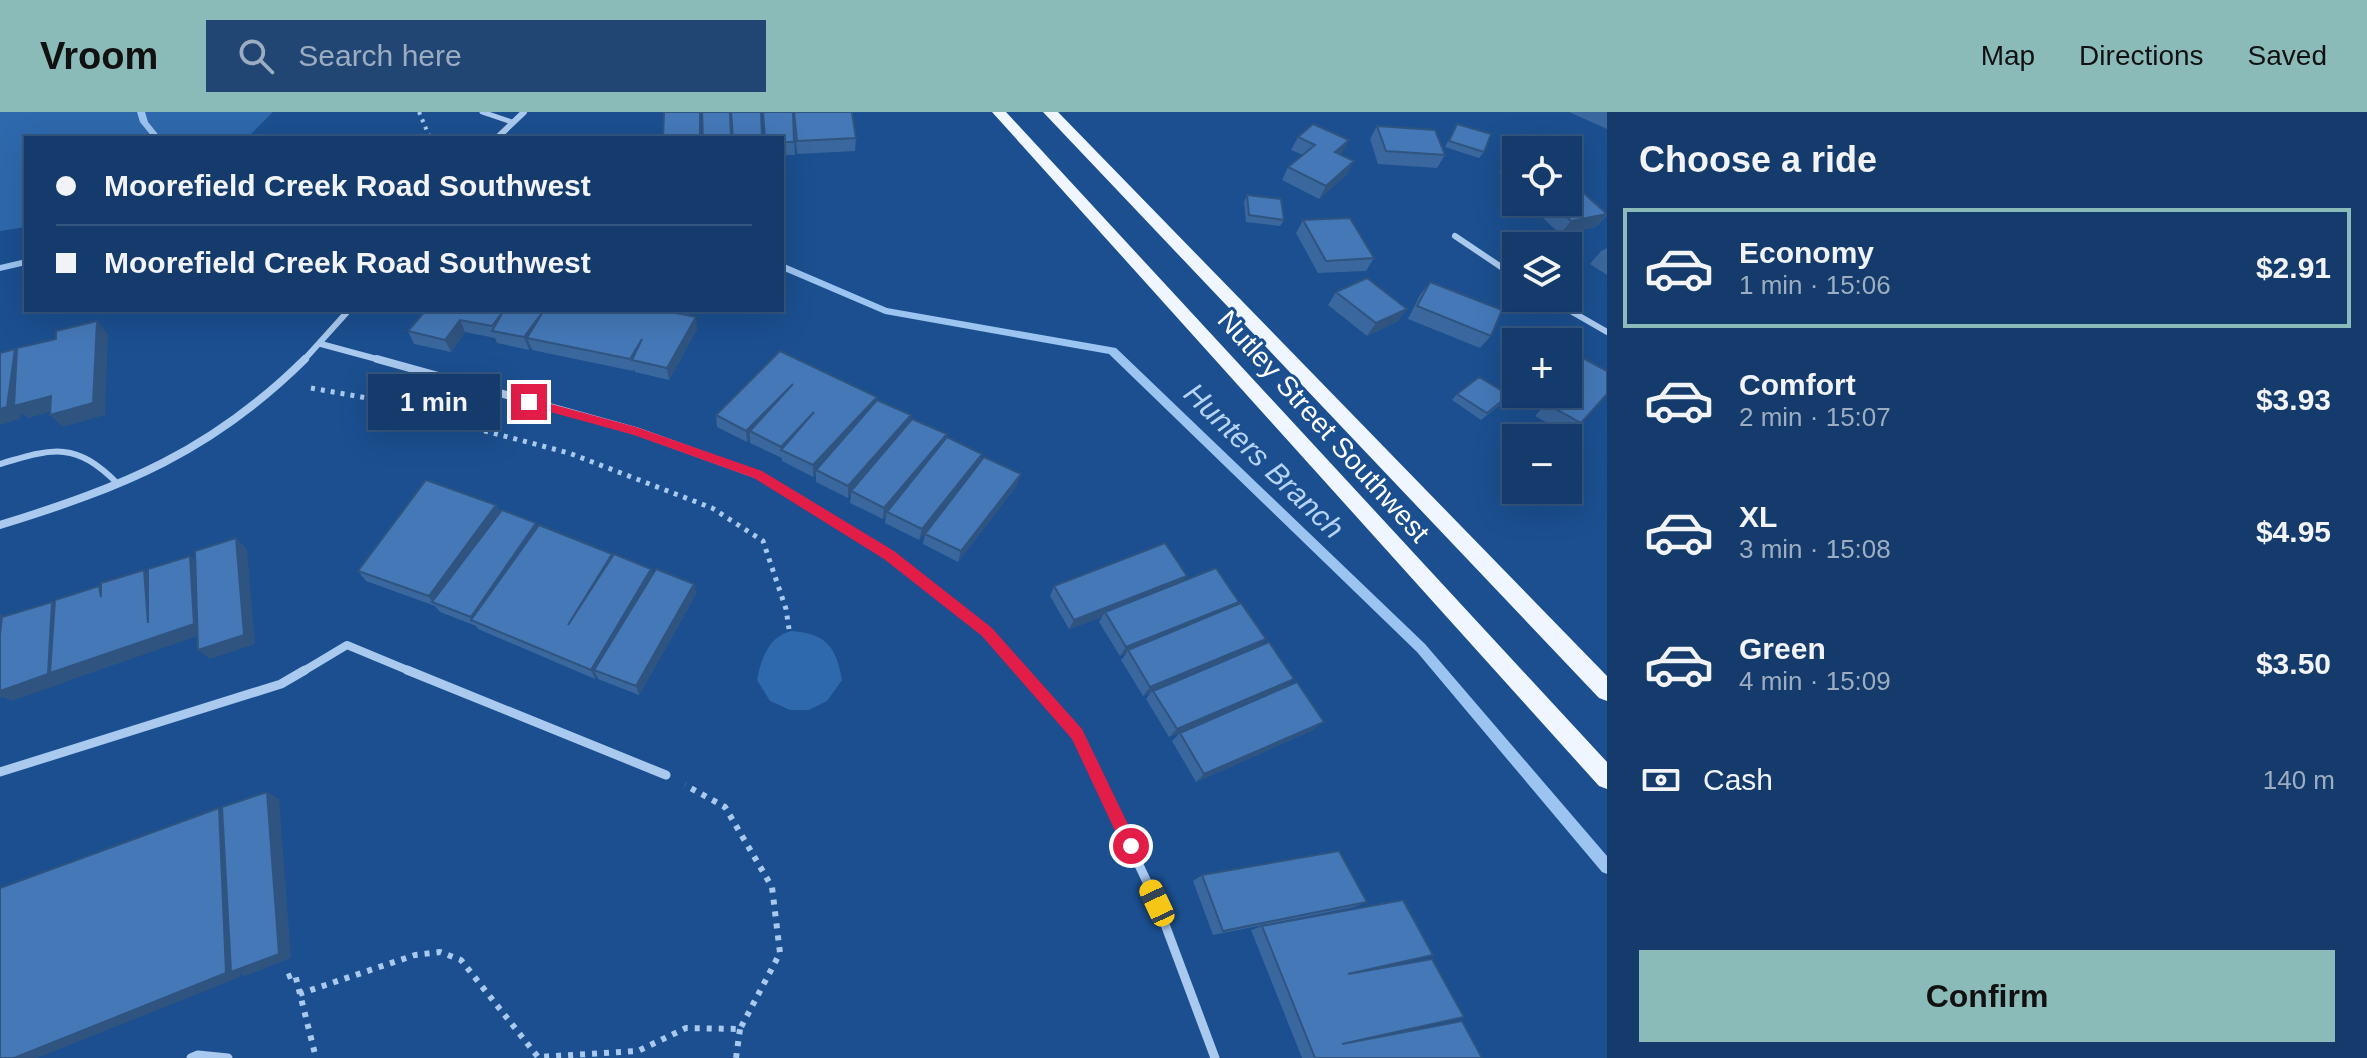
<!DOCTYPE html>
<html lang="en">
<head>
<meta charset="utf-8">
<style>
	body { margin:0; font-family:Arial,sans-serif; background:#214673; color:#f1f3f6; height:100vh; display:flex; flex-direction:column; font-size:30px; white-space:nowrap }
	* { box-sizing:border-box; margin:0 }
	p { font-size:26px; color:#9dadc1 }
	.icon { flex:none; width:44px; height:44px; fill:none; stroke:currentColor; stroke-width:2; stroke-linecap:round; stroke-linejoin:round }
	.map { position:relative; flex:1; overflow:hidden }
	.side { display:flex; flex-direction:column; background:#143b6b; width:760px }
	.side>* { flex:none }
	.guide { position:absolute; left:24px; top:24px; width:760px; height:176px; border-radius:0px; box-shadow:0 8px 32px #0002,0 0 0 2px #33557e; display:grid; align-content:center; height:176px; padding:0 32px; background:#143b6b }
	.buttons { position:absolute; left:1502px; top:24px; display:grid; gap:16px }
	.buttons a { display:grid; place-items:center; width:80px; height:80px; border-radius:0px; background:#143b6b; box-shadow:0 8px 32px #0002,0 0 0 2px #33557e; font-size:40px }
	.end { position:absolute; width:36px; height:36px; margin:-18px; border:10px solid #e11d48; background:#fff; box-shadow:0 0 0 4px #fff }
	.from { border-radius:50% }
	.bubble { position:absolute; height:56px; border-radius:0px; background:#143b6b; box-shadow:0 8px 32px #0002,0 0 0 2px #33557e; font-size:26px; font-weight:700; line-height:56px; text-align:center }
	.car { position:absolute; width:24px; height:48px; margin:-24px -12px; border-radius:10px; box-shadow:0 0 6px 2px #0007; background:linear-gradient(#f5c518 24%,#345 0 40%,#f5c518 0 76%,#345 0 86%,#f5c518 0) }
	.guide b { display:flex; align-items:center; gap:28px; height:76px; font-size:30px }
	.guide b+b { border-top:2px solid #33557e }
	.guide i { width:20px; height:20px; background:#f1f3f6 }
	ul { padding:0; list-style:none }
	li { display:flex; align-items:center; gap:24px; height:120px; margin:0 16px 12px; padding:0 16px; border:4px solid transparent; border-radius:0px }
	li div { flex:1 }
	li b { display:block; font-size:30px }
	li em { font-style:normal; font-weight:700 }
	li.active { border-color:#8bbbb9 }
	li>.icon { width:72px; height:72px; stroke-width:1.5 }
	h2 { padding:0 32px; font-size:36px; line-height:96px }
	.pay { display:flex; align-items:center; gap:20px; height:88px; padding:0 32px; font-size:30px }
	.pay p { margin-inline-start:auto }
	.action { display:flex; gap:16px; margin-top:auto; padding:16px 32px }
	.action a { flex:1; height:92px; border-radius:0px; background:#8bbbb9; color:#111; font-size:32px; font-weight:700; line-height:92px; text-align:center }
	header { display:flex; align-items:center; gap:48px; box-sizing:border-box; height:112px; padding:0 40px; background:#8bbbb9; color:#111 }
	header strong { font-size:38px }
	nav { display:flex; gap:44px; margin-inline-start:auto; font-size:28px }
	.search { width:560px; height:72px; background:#214673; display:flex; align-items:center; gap:20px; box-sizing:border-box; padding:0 28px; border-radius:0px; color:#9dadc1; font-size:30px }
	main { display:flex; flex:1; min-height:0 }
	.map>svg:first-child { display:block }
</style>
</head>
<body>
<header>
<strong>Vroom</strong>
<div class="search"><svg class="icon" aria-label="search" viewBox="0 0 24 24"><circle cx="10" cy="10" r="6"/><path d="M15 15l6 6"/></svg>Search here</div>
<nav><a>Map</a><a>Directions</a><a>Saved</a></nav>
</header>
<main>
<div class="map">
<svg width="1607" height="946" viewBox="0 0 1607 946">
	<rect width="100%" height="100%" fill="#1b4f8f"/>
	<path fill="#2e69ad" d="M0,0h273l-26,26h-221v89l-26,4z
		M792,519c35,3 44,16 50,49l-15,21 -18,9h-19l-20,-9 -13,-21c4,-20 11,-44 35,-49z"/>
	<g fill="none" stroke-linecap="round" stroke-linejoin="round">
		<path fill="#9cc4f0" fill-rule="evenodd" d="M137,0h8l3,10 13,16h-8l-13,-16z
			M26,147v6l-26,6v-6z
			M782,151l105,45 229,40 309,296 182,212v18l-5,-2 -185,-220 -308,-298 -224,-40 -103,-44z"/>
		<path stroke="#a9c9ee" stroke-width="4" stroke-dasharray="3 5" stroke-linecap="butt" d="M419,0l11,26"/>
		<path stroke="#a9c9ee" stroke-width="5" stroke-dasharray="4 6" stroke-linecap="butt" d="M311,276l134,24 25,15 99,26 143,55 51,33 23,68 3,20"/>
		<path stroke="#a9c9ee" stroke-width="6" stroke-dasharray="5 7" stroke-linecap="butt" d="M287,865l8,-3 21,84
			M299,882l116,-39 25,-3 21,8 77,97 100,-6 48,-23 54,1 40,-76 -8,-66 -47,-80 -40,-22
			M736,946l4,-29"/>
		<path stroke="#a9c9ee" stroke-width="5" d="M482,0l30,10"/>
		<path stroke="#a9c9ee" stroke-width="6" d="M0,352c54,-16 75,-23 118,20"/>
		<path stroke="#a9c9ee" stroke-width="6" d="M497,26l27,-26
			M1455,124l61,41
			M1548,186l59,34
			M321,232l63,17
			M303,249l46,-51"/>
		<path stroke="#a9c9ee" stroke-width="8" d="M377,247l259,72 122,44 131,80 98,77 35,40
			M0,413c123,-38 211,-73 305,-166
			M302,560l45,-27 65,27"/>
		<path stroke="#a9c9ee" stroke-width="9" d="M407,558l259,105
			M1020,558l57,64 80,169 58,155
			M0,660l281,-88 24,-14
			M191,946l7,-3 30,3"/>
		<path fill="#f0f6ff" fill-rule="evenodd" d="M992,0h14l601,650v27l-8,-3z
			M1043,0h15l549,564v25l-8,-3z"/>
	</g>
	<path fill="#3a679d" d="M763,0l93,26 -1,13 -58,3 -3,-31 1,32h-13v-17z
		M1569,0h38v17z
		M1457,12l27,28 -5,6 -34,-11z
		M1377,14l68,29 -8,13 -59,-4 -8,-25z
		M1298,25l51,3 -9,15 7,19 -28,25 -37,-19 6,-13 15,-12 -12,-5z
		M1516,50v23l-17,-13 5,-7z
		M1247,83l37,25 -4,6 -34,-4 -2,-20z
		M1526,90h42l39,13 -11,12 -36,7z
		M1303,108l71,38 -8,13 -48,2 -22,-40z
		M1607,136v27l-17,-11 11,-13z
		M1430,170l61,54 -11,12 -72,-29 12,-24z
		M1336,180l62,29 -31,15 -39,-31z
		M426,198l271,19 -28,51 -34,-8 -1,-3 -1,2 -101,-21 -1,-3 -2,3 -32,-7 -2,-5 -30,-6 -14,20 -37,-8 -6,-13z
		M1457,282l46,8 -22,18 -29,-20z
		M1542,282h26l13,29 -13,11 -33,-18 15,-17z
		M877,285v4l34,14 -1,5 37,14 -1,4 36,16 -2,8 37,23 -59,77 -35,-18 2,-10 23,-30 -29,36 -34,-17 1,-8 -3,4 -33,-16 1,-9 -3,4 -32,-16v-8l-3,3 -31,-16v-3l-32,-15v-4l-3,3 -30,-15 -1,-12z
		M496,393l4,7 113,44 38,13 1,5 42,10 2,10 -57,101 -41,-16 -1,-3 -2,3 -117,-50 -2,-3 -36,-14 -5,-6 -69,-25 -8,-10z
		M1184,468l52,25 23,40 54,85 -117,52 -24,-41 8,-8 47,-20 -58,24 -23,-38 5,-7 -8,4 -22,-36 5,-6 -6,2 -21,-34 3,-5 -33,12 -19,-33 4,-10z
		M1202,763l165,27 -13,5 -141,28 -20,-54z
		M1262,814l97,46 10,66 93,-17 20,37h-180l-51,-128z"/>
	<path fill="#305480" d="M700,0h1v26h-1z
		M1349,28l-7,13 -14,12 7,-13z
		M1354,49l-7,13 -28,25 7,-13z
		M1607,102l-11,13 -36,7 11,-13z
		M1407,197l-9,12 -31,15 9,-13z
		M544,198l-17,28 4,9 -2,3 -5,-13z
		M696,205l1,12 -28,51 -2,-12z
		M460,208l5,12 -14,20 -6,-12z
		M97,209l11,13 -3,81 -42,12 -13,-12z
		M15,237l13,12 36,47 -36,10 -7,-5 -1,6 -20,6v-16z
		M793,272l-43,47v8l-3,3 -1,-11z
		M877,285l-1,11 -60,62v4l-3,3v-12z
		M814,300l-33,38v8v-11z
		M911,303l-2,12 -58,64v3l-3,4v-12z
		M947,322l-3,12 -57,66 -1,3 -3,4 1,-11z
		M982,342l-3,11 -60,75 3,-11z
		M1021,362l-4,11 -59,77 3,-11z
		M496,393l6,11 -69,87 -4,-7z
		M536,411l5,11 -68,86 -2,-3z
		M236,426l11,11 8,95 -45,15 -12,-9z
		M190,444l12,10 4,67 -141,49 -1,-1v2l-53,18 -8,-4 -3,1v-84l14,9 38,-21 15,10 127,12z
		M651,457l3,10 -60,91 3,6 -2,3 -4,-9z
		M144,458l13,10 -9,43z
		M1187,464l-7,10 -75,26 -3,5 -33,12 5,-9z
		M694,472l2,10 -57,101 -3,-9z
		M1239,490l-8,10 -103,38 -2,4 -6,2 6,-9z
		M1266,527l-10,10 -103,42 -10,5 7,-9z
		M1294,567l-10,9 -115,49 8,-8z
		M1324,610l-11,8 -117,52 8,-8z
		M267,680l12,7 12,159 -46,18 -5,-2v3l-203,81h-23l205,-250 13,7z"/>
	<path fill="#4478b7" stroke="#305480" stroke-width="2" d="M664,0h36v26h-37z
		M702,0h28l1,26h-28z
		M731,0h30l1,26h-29z
		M763,0h30l1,30h-12v-4h-17z
		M794,0h58l4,26 -59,3z
		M1313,12l36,16 -14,12 19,9 -28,25 -38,-19 27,-22 -17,-8z
		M1457,12l34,10 -7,18 -35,-11z
		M1377,14l58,4 10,25 -59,-4z
		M1516,50v12l-12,-9z
		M1568,68h1l38,34 -36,7 -20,-19h17z
		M1247,83l34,4 3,21 -35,-5z
		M1350,106l24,40 -48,3 -23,-41z
		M1367,166l40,31 -31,14 -40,-31z
		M1430,170l72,28 -11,26 -74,-30z
		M426,198h78l-12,16 -32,-6 -15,20 -37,-9z
		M504,198h157l35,7 -29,51 -35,-8 10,-21 -12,20 -103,-21 17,-28 -20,27 -32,-6z
		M97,209l-4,82 -43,12 1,-19 -37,10 3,-58 39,-9v-8z
		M15,237l-8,58 -7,2v-56z
		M1568,238l39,21v23l-26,29 -34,-19 9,-10h12z
		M780,239l97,46 -64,68 -32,-15 33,-38 -33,35 -31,-16 43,-47 -47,47 -30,-16z
		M1479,265l30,18 -22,18 -30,-19z
		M877,288l34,15 -63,71 -32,-16z
		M912,307l35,15 -63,74 -33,-17z
		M947,325l35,17 -60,75 -35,-17z
		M984,345l37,17 -60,77 -36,-17z
		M426,368l70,25 -67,91 -71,-25z
		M502,398l34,13 -65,94 -39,-15z
		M539,413l73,29 -44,71 46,-71 37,15 -60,101 -120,-50z
		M236,426l8,97 -46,15 -3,-99z
		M1165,431l22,33 -113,44 -20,-34z
		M190,444l4,68 -144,49 5,-73 44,-14 2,11v-14l43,-13 4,53v-54z
		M1216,456l23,34 -113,45 -21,-35z
		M656,457l38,15 -58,102 -42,-16z
		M52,490l-4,72 -48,17v-56l2,-18z
		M1241,491l25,36 -116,48 -22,-37z
		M1269,530l25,37 -117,50 -24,-38z
		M1297,570l27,40 -120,52 -24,-41z
		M267,680l12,162 -48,18 -9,-165z
		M219,696l7,165 -212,85h-14v-170z
		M1339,739l28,51 -144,29 -21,-56z
		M1403,788l30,55 -85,19 84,-15 32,58 -122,27 120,-23 20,37h-167l-53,-132z"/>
	<path fill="#e11d48" d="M529,286l107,29 126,44 132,80 98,77 90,101 54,112v11h-11l-53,-113 -90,-103 -98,-77 -130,-81 -120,-43 -109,-30 -1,-3z"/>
	<g text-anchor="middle" stroke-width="6" stroke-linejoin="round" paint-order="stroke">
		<g font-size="28" fill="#fff" stroke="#1b4f8f">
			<text transform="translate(1324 314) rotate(48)" y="10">Nutley Street Southwest</text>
		</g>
		<g font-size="30" font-style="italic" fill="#b5d3f5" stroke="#1b4f8f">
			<text transform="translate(1264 349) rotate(44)" y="10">Hunters Branch</text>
		</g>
	</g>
</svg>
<div class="buttons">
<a><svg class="icon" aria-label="locate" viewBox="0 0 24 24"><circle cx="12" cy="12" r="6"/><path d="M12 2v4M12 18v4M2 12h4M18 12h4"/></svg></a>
<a><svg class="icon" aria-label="layers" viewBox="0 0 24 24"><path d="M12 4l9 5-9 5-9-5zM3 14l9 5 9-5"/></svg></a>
<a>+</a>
<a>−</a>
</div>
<i class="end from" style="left:1131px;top:734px"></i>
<i class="end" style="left:529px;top:290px"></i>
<div class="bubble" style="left:368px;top:262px;width:132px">1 min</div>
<i class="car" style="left:1157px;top:791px;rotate:335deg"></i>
<div class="guide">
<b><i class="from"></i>Moorefield Creek Road Southwest</b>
<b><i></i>Moorefield Creek Road Southwest</b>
</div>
</div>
<section class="side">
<h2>Choose a ride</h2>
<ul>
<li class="active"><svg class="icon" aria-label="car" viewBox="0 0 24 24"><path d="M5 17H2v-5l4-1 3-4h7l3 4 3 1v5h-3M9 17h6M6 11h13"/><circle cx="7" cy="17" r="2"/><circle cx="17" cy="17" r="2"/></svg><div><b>Economy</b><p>1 min · 15:06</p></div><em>$2.91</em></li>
<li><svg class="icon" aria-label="car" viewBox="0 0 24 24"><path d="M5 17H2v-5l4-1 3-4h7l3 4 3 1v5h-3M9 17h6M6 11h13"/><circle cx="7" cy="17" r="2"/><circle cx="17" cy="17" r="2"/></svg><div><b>Comfort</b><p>2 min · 15:07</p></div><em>$3.93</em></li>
<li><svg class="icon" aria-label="car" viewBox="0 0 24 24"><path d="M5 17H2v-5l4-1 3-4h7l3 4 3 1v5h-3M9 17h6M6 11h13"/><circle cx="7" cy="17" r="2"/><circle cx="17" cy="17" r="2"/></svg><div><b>XL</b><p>3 min · 15:08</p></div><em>$4.95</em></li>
<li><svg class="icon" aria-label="car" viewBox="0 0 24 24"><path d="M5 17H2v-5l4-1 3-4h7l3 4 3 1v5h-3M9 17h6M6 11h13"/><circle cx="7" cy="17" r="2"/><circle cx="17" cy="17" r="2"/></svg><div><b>Green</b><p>4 min · 15:09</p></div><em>$3.50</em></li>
</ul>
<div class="pay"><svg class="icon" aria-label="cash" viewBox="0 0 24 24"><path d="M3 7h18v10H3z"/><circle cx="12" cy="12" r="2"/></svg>Cash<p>140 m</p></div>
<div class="action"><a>Confirm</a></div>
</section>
</main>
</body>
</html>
